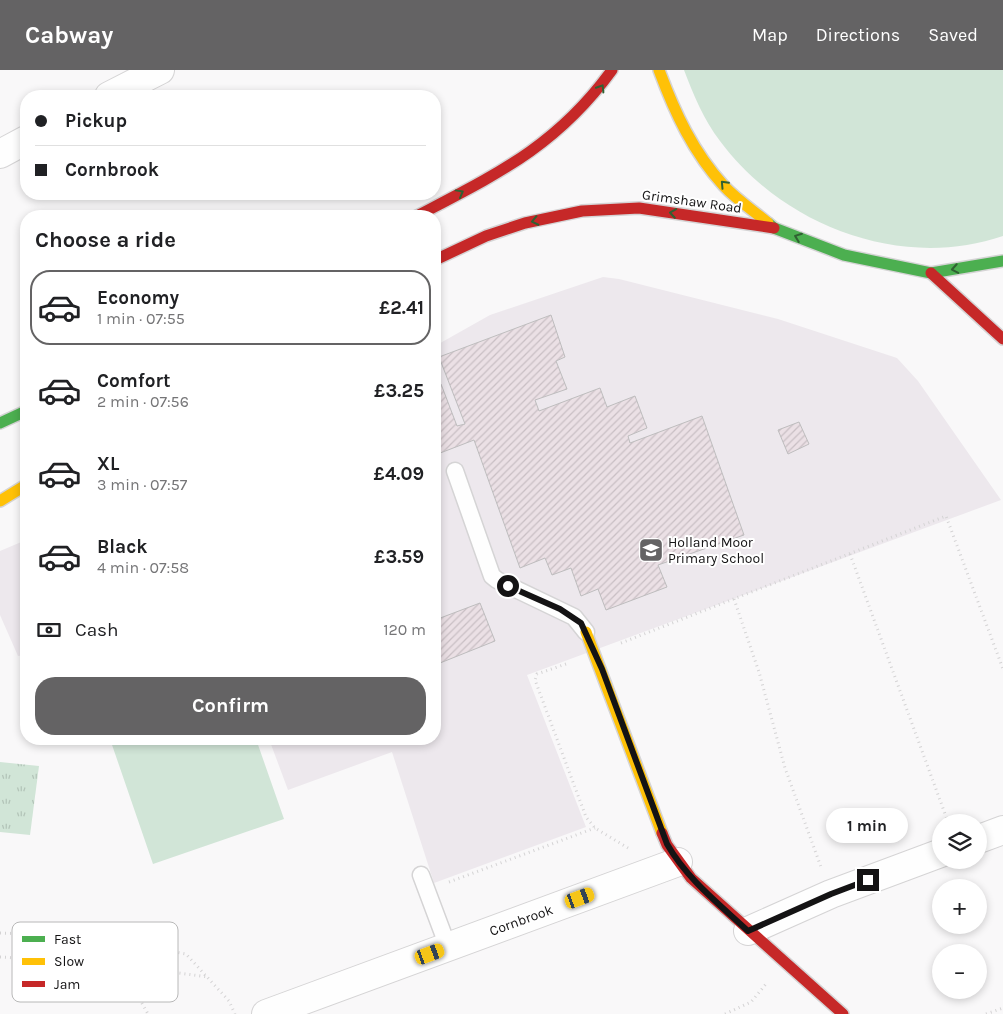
<!DOCTYPE html>
<html lang="en">
<head>
<meta charset="utf-8">
<style>
	body { margin:0; font-family:Karla,sans-serif; background:#f6f6f6; color:#202124; height:100vh; display:flex; flex-direction:column; font-size:19px; white-space:nowrap }
	* { box-sizing:border-box; margin:0 }
	p { font-size:16px; color:#757577 }
	.icon { flex:none; width:28px; height:28px; fill:none; stroke:currentColor; stroke-width:2; stroke-linecap:round; stroke-linejoin:round }
	.map { position:relative; flex:1; overflow:hidden }
	.sheet { position:absolute; left:20px; top:140px; width:421px; height:535px; display:flex; flex-direction:column; background:#fff; border-radius:20px; box-shadow:0 2px 8px #0003 }
	.sheet>* { flex:none }
	.hud { position:absolute; left:20px; top:20px; width:421px; height:110px; border-radius:20px; box-shadow:0 2px 8px #0003; display:grid; align-content:center; height:110px; padding:0 15px; background:#fff }
	.buttons { position:absolute; left:932px; top:744px; display:grid; gap:10px }
	.buttons a { display:grid; place-items:center; width:55px; height:55px; border-radius:50%; background:#fff; box-shadow:0 2px 8px #0003; font-size:25px }
	.end { position:absolute; width:22px; height:22px; margin:-11px; border:6px solid #141314; background:#fff; box-shadow:0 0 0 2px #fff }
	.from { border-radius:50% }
	.bubble { position:absolute; height:35px; border-radius:18px; background:#fff; box-shadow:0 2px 8px #0003; font-size:16px; font-weight:700; line-height:35px; text-align:center }
	.car { position:absolute; width:15px; height:30px; margin:-15px -8px; border-radius:6px; box-shadow:0 0 4px 1px #0007; background:linear-gradient(#f5c518 24%,#345 0 40%,#f5c518 0 76%,#345 0 86%,#f5c518 0) }
	.hud b { display:flex; align-items:center; gap:18px; height:48px; font-size:19px }
	.hud b+b { border-top:1px solid #e0e0e0 }
	.hud i { width:12px; height:12px; background:#202124 }
	ul { padding:0; list-style:none }
	li { display:flex; align-items:center; gap:15px; height:75px; margin:0 10px 8px; padding:0 5px; border:2px solid transparent; border-radius:20px }
	li div { flex:1 }
	li b { display:block; font-size:19px }
	li em { font-style:normal; font-weight:700 }
	li.current { border-color:#646364 }
	li>.icon { width:45px; height:45px; stroke-width:1.5 }
	h2 { padding:0 15px; font-size:22px; line-height:60px }
	.pay { display:flex; align-items:center; gap:12px; height:55px; padding:0 15px; font-size:19px }
	.pay p { margin-inline-start:auto }
	.action { display:flex; gap:10px; margin-top:auto; padding:10px 15px }
	.action a { flex:1; height:58px; border-radius:20px; background:#646364; color:#fff; font-size:20px; font-weight:700; line-height:58px; text-align:center }
	header { display:flex; align-items:center; gap:30px; box-sizing:border-box; height:70px; padding:0 25px; background:#646364; color:#fff }
	header strong { font-size:24px }
	nav { display:flex; gap:28px; margin-inline-start:auto; font-size:18px }
	.map>svg:first-child { display:block }
</style>
</head>
<body>
<header>
<strong>Cabway</strong>
<nav><a>Map</a><a>Directions</a><a>Saved</a></nav>
</header>
<div class="map">
<svg width="1003" height="944" viewBox="0 0 1003 944">
	<defs>
		<pattern id="park-tufts" width="24" height="20" patternUnits="userSpaceOnUse" patternTransform="scale(1.25)"><rect width="24" height="20" fill="#d1e5d7"/><path d="M3 7l-1-3M5 7V3M7 7l1-3M15 17l-1-3M17 17v-4M19 17l1-3" fill="none" stroke="#b3c4b8"/></pattern>
		<pattern id="building-hatch" width="6" height="6" patternUnits="userSpaceOnUse" patternTransform="scale(1.25)"><rect width="6" height="6" fill="#ebe0e5"/><path d="M-1 1l2-2M0 6l6-6M5 7l2-2" fill="none" stroke="#c9bfc4"/></pattern>
	</defs>
	<rect width="100%" height="100%" fill="#f9f8f9"/>
	<path fill="#ede8ed" d="M603,207l16,2 159,40 119,39 21,23 83,119 -474,175 59,152 -152,56 -42,-131 -104,38 -19,-51h166v-393l55,-31z
		M26,470v115l-8,1 -18,-41v-64z"/>
	<path fill="#d1e5d7" d="M684,0h319v166c-102,35 -220,-10 -283,-95 -16,-21 -27,-47 -36,-71z
		M110,669h146l28,80 -131,45z"/>
	<path fill="url(#park-tufts)" d="M0,692l39,4 -9,69 -30,-3z"/>
	<path fill="url(#building-hatch)" stroke="#bebdbe" d="M551,245l14,42 -9,4 11,28 -32,11 4,11 61,-23 7,19 28,-11 12,32 -19,8 2,7 72,-27 42,119 -86,30 9,22 -61,23 -8,-21 -17,7 -10,-28 -19,7 -7,-17 -25,10 -46,-128 -39,15v-69l6,-2 16,42 8,-2 -26,-67z
		M799,352l10,22 -21,10 -10,-24z
		M480,533l15,38 -60,24v-45z"/>
	<g fill="none" stroke-linecap="round" stroke-linejoin="round">
		<defs>
			<path id="lane" d="M455,401l37,105 5,4 77,37 12,15
				M421,805l27,72"/>
			<path id="street" d="M109,26l51,-26
				M0,84l26,-14
				M979,769l24,-9
				M748,861l83,-37 110,-41
				M266,944l412,-152"/>
			<path id="fast" d="M768,153l6,5 70,27 87,18 72,-12
				M0,353l26,-12"/>
			<path id="slow" d="M659,0c16,43 34,82 65,116 13,14 30,25 44,37
				M0,431l26,-16
				M586,562l76,201"/>
			<path id="jam" d="M417,146c80,-42 140,-70 195,-146
				M435,190l51,-24 39,-13 57,-12 57,-3 135,20
				M931,203l72,66
				M662,763l5,12 24,33 152,136"/>
		</defs>
		<use href="#lane" stroke="#d5d4d5" stroke-width="19"/>
		<use href="#street" stroke="#d5d4d5" stroke-width="30"/>
		<use href="#fast" stroke="#d5d4d5" stroke-width="14"/>
		<use href="#slow" stroke="#d5d4d5" stroke-width="14"/>
		<use href="#jam" stroke="#d5d4d5" stroke-width="14"/>
		<path stroke="#d4d3d4" stroke-width="3" stroke-dasharray="1 4" stroke-linecap="butt" d="M850,484l98,268
			M734,529l25,73 26,96 36,99
			M621,573l325,-127 57,153
			M566,594l-29,10 -2,6 51,137 9,11 33,20
			M449,812l146,-54
			M0,863l86,3 100,18 43,47 6,13
			M0,887l120,7 28,50
			M120,895l88,12
			M725,944l26,-12 15,-18
			M986,944l17,-6"/>
		<use href="#lane" stroke="#fefefe" stroke-width="16"/>
		<use href="#street" stroke="#fefefe" stroke-width="28"/>
		<use href="#fast" stroke="#4caf50" stroke-width="11"/>
		<use href="#slow" stroke="#ffc107" stroke-width="11"/>
		<use href="#jam" stroke="#c62828" stroke-width="11"/>
	</g>
	<defs><path id="oneway-chevron" d="M-2-3.5L2.5 0L-2 3.5" fill="none" stroke-width="1.6" stroke-linecap="round" stroke-linejoin="round" transform="scale(1.25)"/></defs>
	<g stroke="#306132">
		<use href="#oneway-chevron" transform="translate(601 18) rotate(-58)"/>
		<use href="#oneway-chevron" transform="translate(724 114) rotate(-133)"/>
		<use href="#oneway-chevron" transform="translate(460 123) rotate(-29)"/>
		<use href="#oneway-chevron" transform="translate(673 143) rotate(-171)"/>
		<use href="#oneway-chevron" transform="translate(535 151) rotate(168)"/>
		<use href="#oneway-chevron" transform="translate(798 167) rotate(-159)"/>
		<use href="#oneway-chevron" transform="translate(955 199) rotate(170)"/>
	</g>
	<g fill="none" stroke-linecap="round" stroke-linejoin="round">
		<path stroke="#141314" stroke-width="6" d="M508,516l52,23 21,14 21,46 65,175c20,35 52,60 81,87l83,-37 37,-14"/>
	</g>
	<defs>
		<symbol id="school-square" viewBox="-11 -11 22 22"><rect x="-9" y="-9" width="18" height="18" rx="4" fill="#646364" stroke="#fff"/><path d="M0-5L7-2L0 1L-7-2ZM-4 1L0 2.5L4 1V4Q0 6-4 4Z" fill="#fff"/></symbol>
	</defs>
	<g fill-rule="evenodd">
		<use href="#school-square" x="637" y="466" width="28" height="28"/>
	</g>
	<g text-anchor="middle" stroke-width="4" stroke-linejoin="round" paint-order="stroke">
		<g font-size="14" fill="#141314" stroke="#fff">
			<text transform="translate(692 131) rotate(8)" y="5">Grimshaw Road</text>
			<text transform="translate(521 850) rotate(-20)" y="5">Cornbrook</text>
		</g>
		<g font-size="14" fill="#141314" stroke="#fff" text-anchor="start">
			<text x="668" y="477">Holland Moor<tspan x="668" dy="16">Primary School</tspan></text>
		</g>
	</g>
	<rect x="12" y="852" width="166" height="80" rx="8" fill="#fff" stroke="#b8b8b8" stroke-width="1"/>
	<rect x="22" y="866" width="23" height="6" fill="#4caf50"/>
	<rect x="22" y="888" width="23" height="7" fill="#ffc107"/>
	<rect x="22" y="911" width="23" height="6" fill="#c62828"/>
	<g font-size="14" fill="#141314">
		<text x="54" y="874">Fast</text>
		<text x="54" y="896">Slow</text>
		<text x="54" y="919">Jam</text>
	</g>
</svg>
<div class="buttons">
<a><svg class="icon" aria-label="layers" viewBox="0 0 24 24"><path d="M12 4l9 5-9 5-9-5zM3 14l9 5 9-5"/></svg></a>
<a>+</a>
<a>−</a>
</div>
<i class="end from" style="left:508px;top:516px"></i>
<i class="end" style="left:868px;top:810px"></i>
<div class="bubble" style="left:826px;top:738px;width:82px">1 min</div>
<i class="car" style="left:580px;top:828px;rotate:70deg"></i>
<i class="car" style="left:430px;top:884px;rotate:70deg"></i>
<div class="hud">
<b><i class="from"></i>Pickup</b>
<b><i></i>Cornbrook</b>
</div>
<section class="sheet">
<h2>Choose a ride</h2>
<ul>
<li class="current"><svg class="icon" aria-label="car" viewBox="0 0 24 24"><path d="M5 17H2v-5l4-1 3-4h7l3 4 3 1v5h-3M9 17h6M6 11h13"/><circle cx="7" cy="17" r="2"/><circle cx="17" cy="17" r="2"/></svg><div><b>Economy</b><p>1 min · 07:55</p></div><em>£2.41</em></li>
<li><svg class="icon" aria-label="car" viewBox="0 0 24 24"><path d="M5 17H2v-5l4-1 3-4h7l3 4 3 1v5h-3M9 17h6M6 11h13"/><circle cx="7" cy="17" r="2"/><circle cx="17" cy="17" r="2"/></svg><div><b>Comfort</b><p>2 min · 07:56</p></div><em>£3.25</em></li>
<li><svg class="icon" aria-label="car" viewBox="0 0 24 24"><path d="M5 17H2v-5l4-1 3-4h7l3 4 3 1v5h-3M9 17h6M6 11h13"/><circle cx="7" cy="17" r="2"/><circle cx="17" cy="17" r="2"/></svg><div><b>XL</b><p>3 min · 07:57</p></div><em>£4.09</em></li>
<li><svg class="icon" aria-label="car" viewBox="0 0 24 24"><path d="M5 17H2v-5l4-1 3-4h7l3 4 3 1v5h-3M9 17h6M6 11h13"/><circle cx="7" cy="17" r="2"/><circle cx="17" cy="17" r="2"/></svg><div><b>Black</b><p>4 min · 07:58</p></div><em>£3.59</em></li>
</ul>
<div class="pay"><svg class="icon" aria-label="cash" viewBox="0 0 24 24"><path d="M3 7h18v10H3z"/><circle cx="12" cy="12" r="2"/></svg>Cash<p>120 m</p></div>
<div class="action"><a>Confirm</a></div>
</section>
</div>
</body>
</html>
